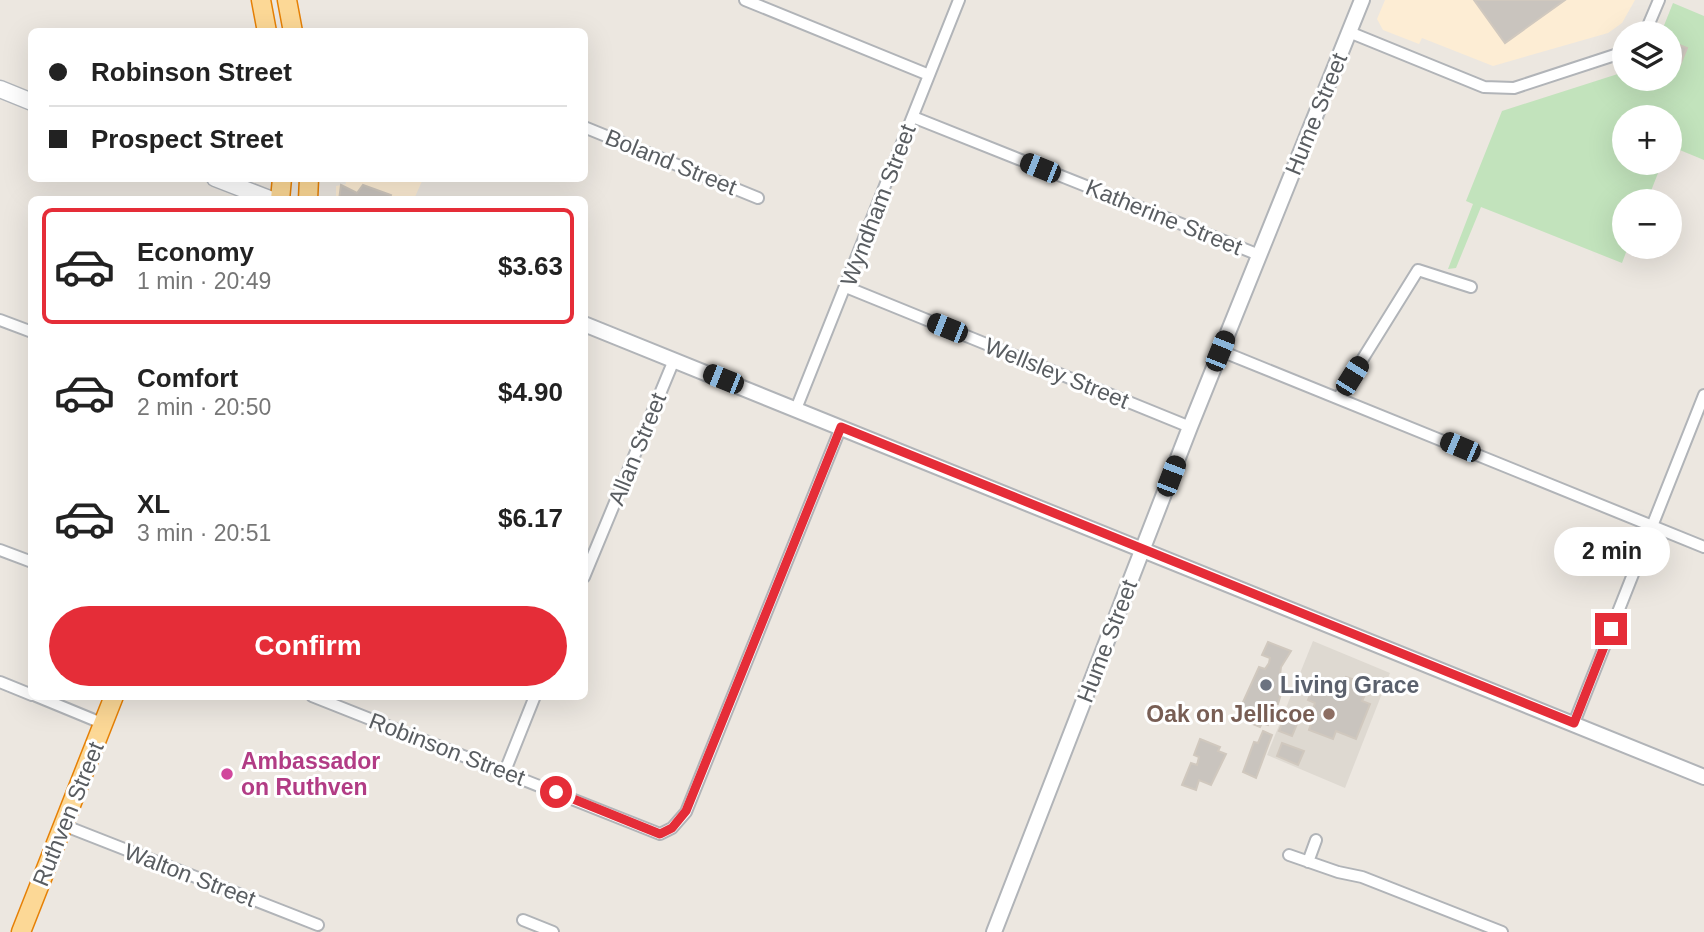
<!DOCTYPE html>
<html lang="en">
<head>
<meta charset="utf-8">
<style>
	body { margin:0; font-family:Helvetica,sans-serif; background:#f6f6f6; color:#222; height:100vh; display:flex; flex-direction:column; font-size:26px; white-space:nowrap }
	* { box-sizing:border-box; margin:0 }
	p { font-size:23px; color:#767676 }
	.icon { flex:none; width:38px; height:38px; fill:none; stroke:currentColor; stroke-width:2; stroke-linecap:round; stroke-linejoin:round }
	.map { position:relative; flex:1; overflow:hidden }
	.drawer { position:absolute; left:28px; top:196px; width:560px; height:504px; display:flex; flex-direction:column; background:#fff; border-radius:10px; box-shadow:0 7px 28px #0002 }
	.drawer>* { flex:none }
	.top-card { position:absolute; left:28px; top:28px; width:560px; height:154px; border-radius:10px; box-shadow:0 7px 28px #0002; display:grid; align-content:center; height:154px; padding:0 21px; background:#fff }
	.fabs { position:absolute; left:1612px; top:21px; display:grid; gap:14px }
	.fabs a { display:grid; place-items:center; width:70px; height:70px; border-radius:50%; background:#fff; box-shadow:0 7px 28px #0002; font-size:35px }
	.end { position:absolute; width:32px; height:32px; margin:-16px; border:9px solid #e52d38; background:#fff; box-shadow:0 0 0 4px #fff }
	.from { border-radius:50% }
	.bubble { position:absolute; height:49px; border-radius:24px; background:#fff; box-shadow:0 7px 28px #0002; font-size:23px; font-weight:700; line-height:49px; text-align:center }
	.car { position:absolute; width:21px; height:42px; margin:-21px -10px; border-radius:9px; box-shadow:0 0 5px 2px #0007; background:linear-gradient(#222 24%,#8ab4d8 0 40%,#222 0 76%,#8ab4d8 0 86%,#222 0) }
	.top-card b { display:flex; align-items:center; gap:24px; height:66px; font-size:26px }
	.top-card b+b { border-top:2px solid #e0e0e0 }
	.top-card i { width:18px; height:18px; background:#222 }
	ul { padding:12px 0 0; list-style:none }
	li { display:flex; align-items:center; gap:21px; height:116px; margin:0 14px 10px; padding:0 7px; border:4px solid transparent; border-radius:10px }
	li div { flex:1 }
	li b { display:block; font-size:26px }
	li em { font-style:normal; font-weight:700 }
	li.active { border-color:#e52d38 }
	li>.icon { width:63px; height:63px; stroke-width:1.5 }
	.cta { display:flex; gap:14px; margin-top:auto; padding:14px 21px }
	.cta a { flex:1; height:80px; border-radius:42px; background:#e52d38; color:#fff; font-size:28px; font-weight:700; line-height:80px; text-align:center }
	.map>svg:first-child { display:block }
</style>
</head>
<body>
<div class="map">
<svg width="1704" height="932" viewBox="0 0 1704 932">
	<rect width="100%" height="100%" fill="#ece7e0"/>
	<path fill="#fdedd4" d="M1385,0h250l-13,23 -14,10 -115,33 -71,-28 -3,6 -36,-14 -6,-11z
		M345,179h78l-9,20h-78v-13l10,-2z"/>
	<path fill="#ded9d1" d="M1313,641l77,32 -45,115 -78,-33z"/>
	<path fill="#c2e3bc" d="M1673,3l31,13v144l-34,-14v-29h-46v46h38l-15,38h-23v46h4l-6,16 -141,-56 -25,61 -8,1 25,-65 -7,-3 36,-90 122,-39v7h46v-46h-9z"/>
	<path fill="#c9c4be" stroke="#d0c8be" stroke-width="2" d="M1474,0h91l-60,43z
		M1677,44l10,4 -7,17 -10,-4z
		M341,185l16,8 6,-8 28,10 -2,5h-50z
		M1268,642l23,9 -10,16 -1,8 6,2 -8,27 -3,-1 -7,22 -6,-2 -2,4 -17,-7 2,-4 -7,-3 21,-46 6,2 4,-6 1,-5 -8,-3z
		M1346,677l6,2 -1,4 16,8 -5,10 8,3 -14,35 -20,-8 -3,8 -24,-9 3,-9 -3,-1 6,-17 -7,-3 9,-21 17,7 -2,4 6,2z
		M1284,719l13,5 -5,12 -13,-5z
		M1263,731l9,4 -16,43 -13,-6 11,-30 4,1z
		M1200,739l20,8 -2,4 8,3 -15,31 -12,-5 -3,10 -14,-5 9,-22 6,2 2,-8 -5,-2z
		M1282,743l22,8 -6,14 -21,-9z"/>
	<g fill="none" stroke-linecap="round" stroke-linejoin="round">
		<defs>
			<path id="minor" d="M745,0l184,75
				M1349,32l135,55 30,1 110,-36
				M1645,33l14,-33
				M913,117l346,138
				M584,127l174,71
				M846,287l344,140
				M0,320l32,12
				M1221,351l483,196
				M1339,397l79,-127 53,17
				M796,409l163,-409
				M0,550l32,12
				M584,577l90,-217
				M0,682l32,13
				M36,696l68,28
				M312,696l348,138 12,-6 14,-16 155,-385
				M1574,723l130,-328
				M505,771l30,-75
				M63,825l255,100
				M1289,855l49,17 24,5 140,55
				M1308,862l8,-22
				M523,920l30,12"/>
			<path id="tertiary" d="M584,324l1120,453
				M994,932l196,-505 172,-427"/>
			<path id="secondary" d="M0,89l32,13
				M215,178l57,22"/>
			<path id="trunk" d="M261,0l6,32
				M287,0l6,32
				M280,200l2,-22
				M308,200l1,-22
				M21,932l93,-236"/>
		</defs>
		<use href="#minor" stroke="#b1b4b8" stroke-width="14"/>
		<use href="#tertiary" stroke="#b1b4b8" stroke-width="18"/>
		<use href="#secondary" stroke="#b2b6bb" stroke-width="19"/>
		<use href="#trunk" stroke="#e68005" stroke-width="21"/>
		<use href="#minor" stroke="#fff" stroke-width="10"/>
		<use href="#tertiary" stroke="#fff" stroke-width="14"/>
		<use href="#secondary" stroke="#fff" stroke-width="16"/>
		<use href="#trunk" stroke="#fcd896" stroke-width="18"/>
	</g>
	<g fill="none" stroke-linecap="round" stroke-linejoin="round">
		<path stroke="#e52d38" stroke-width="9" d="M556,792l104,42 12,-6 14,-17 155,-384 733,296 37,-94"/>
	</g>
	<circle fill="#6b7280" stroke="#fff" stroke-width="2.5" cx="1266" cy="685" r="7"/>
	<circle fill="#8d6e63" stroke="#fff" stroke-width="2.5" cx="1329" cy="714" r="7"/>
	<circle fill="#d1479c" stroke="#fff" stroke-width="2.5" cx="227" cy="774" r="7"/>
	<g text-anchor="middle" stroke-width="6" stroke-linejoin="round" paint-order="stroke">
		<g font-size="23" fill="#595d61" stroke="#fff">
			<text transform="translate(1316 114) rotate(-68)" y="8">Hume Street</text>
			<text transform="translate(671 162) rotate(22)" y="8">Boland Street</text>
			<text transform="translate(878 205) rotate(-69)" y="8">Wyndham Street</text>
			<text transform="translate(1164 217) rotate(22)" y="8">Katherine Street</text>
			<text transform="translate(1057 373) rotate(22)" y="8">Wellsley Street</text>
			<text transform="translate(637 449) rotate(-68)" y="8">Allan Street</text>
			<text transform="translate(1107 641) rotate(-69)" y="8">Hume Street</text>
			<text transform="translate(447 749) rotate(21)" y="8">Robinson Street</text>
			<text transform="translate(68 814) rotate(-68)" y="8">Ruthven Street</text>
			<text transform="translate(190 875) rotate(21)" y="8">Walton Street</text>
		</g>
		<g font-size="23" font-weight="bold" fill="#5b616d" stroke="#fff" text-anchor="start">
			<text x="1280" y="693">Living Grace</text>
		</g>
		<g font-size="23" font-weight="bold" fill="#785e54" stroke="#fff" text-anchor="end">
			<text x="1315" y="722">Oak on Jellicoe</text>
		</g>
		<g font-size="23" font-weight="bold" fill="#b23c85" stroke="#fff" text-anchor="start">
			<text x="241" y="769">Ambassador<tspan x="241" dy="26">on Ruthven</tspan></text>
		</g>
	</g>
</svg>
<div class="fabs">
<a><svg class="icon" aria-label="layers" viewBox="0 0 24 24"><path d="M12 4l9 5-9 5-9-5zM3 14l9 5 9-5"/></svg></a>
<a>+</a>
<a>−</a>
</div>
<i class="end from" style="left:556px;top:792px"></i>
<i class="end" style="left:1611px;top:629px"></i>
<div class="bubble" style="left:1554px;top:527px;width:116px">2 min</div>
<i class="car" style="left:1040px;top:168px;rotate:292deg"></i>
<i class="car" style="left:947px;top:328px;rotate:292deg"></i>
<i class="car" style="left:1220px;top:351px;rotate:22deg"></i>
<i class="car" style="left:1352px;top:376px;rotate:32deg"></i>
<i class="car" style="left:723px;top:379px;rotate:292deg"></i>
<i class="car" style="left:1460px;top:447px;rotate:293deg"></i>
<i class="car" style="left:1171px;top:476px;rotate:21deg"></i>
<div class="top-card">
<b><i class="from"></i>Robinson Street</b>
<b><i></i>Prospect Street</b>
</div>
<section class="drawer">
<ul>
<li class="active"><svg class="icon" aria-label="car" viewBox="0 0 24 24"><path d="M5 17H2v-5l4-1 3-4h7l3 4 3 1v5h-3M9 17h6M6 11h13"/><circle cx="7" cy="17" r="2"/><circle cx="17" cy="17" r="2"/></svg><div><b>Economy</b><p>1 min · 20:49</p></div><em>$3.63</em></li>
<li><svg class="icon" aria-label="car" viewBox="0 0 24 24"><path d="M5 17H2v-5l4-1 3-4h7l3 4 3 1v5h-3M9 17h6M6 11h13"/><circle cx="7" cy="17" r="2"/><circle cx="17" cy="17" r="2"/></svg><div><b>Comfort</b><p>2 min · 20:50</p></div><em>$4.90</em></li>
<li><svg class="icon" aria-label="car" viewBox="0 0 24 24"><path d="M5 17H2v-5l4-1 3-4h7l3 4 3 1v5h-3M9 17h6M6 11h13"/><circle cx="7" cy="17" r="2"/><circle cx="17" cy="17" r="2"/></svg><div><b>XL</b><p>3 min · 20:51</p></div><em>$6.17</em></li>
</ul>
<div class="cta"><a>Confirm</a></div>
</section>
</div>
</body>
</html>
